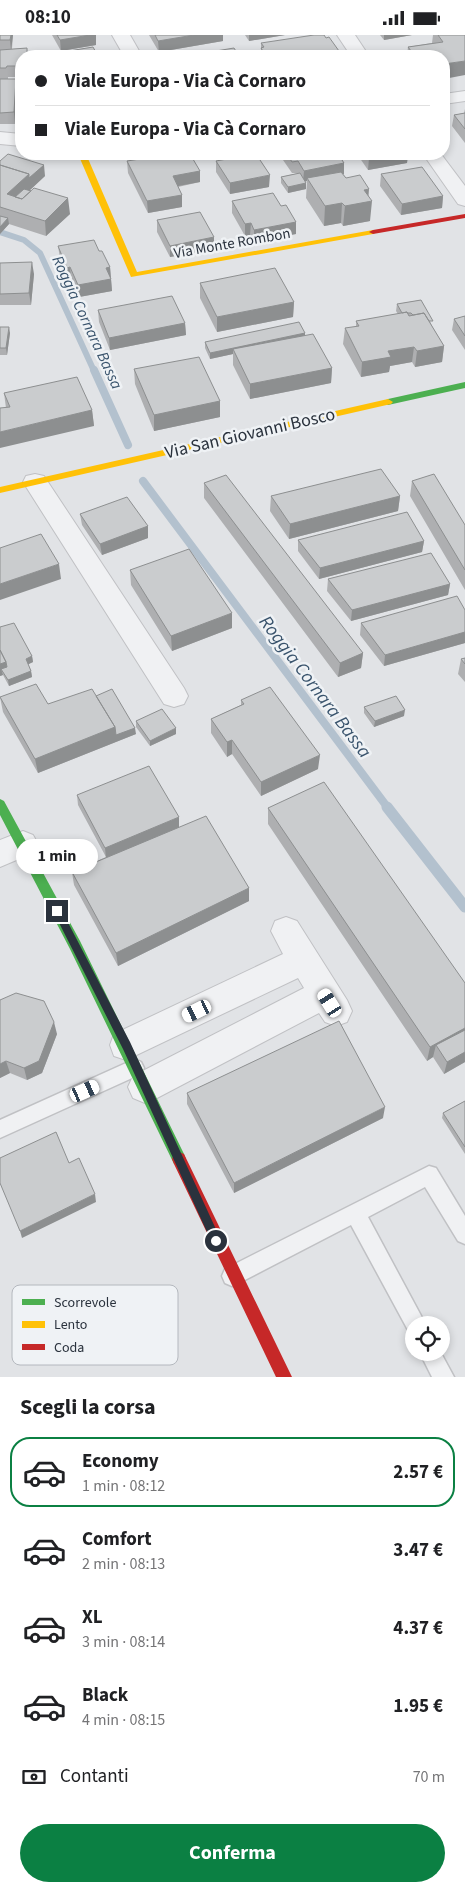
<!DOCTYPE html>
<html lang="it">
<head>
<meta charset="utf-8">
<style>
	body { margin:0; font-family:"Source Sans 3",sans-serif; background:#f6f6f6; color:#202124; height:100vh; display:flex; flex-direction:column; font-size:19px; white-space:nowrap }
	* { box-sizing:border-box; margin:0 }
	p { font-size:16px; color:#757577 }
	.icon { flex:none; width:28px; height:28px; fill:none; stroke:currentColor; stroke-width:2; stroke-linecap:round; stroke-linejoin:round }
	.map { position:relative; height:1342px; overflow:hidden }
	.sheet { display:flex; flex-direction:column; background:#fff; flex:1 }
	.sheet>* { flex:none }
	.top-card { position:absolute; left:15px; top:15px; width:435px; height:110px; border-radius:20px; box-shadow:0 2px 8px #0003; display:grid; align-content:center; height:110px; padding:0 20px; background:#fff }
	.tools { position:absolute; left:405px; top:1281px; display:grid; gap:10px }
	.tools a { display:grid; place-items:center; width:45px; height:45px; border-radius:50%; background:#fff; box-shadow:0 2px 8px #0003; font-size:25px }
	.end { position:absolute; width:22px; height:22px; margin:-11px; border:6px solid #2a323d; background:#fff; box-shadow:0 0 0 2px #fff }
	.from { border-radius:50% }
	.bubble { position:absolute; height:35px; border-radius:18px; background:#fff; box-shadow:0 2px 8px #0003; font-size:16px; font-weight:700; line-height:35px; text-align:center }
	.car { position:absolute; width:15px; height:30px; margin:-15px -8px; border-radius:6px; box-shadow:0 0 4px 1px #0007; background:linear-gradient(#fff 24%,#345 0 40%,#fff 0 76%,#345 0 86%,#fff 0) }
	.top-card b { display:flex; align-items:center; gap:18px; height:48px; font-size:19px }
	.top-card b+b { border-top:1px solid #e0e0e0 }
	.top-card i { width:12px; height:12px; background:#202124 }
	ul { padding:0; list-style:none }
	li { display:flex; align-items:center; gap:15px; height:70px; margin:0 10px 8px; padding:0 10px; border:2px solid transparent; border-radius:20px }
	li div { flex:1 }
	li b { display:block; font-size:19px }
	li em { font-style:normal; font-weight:700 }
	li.on { border-color:#0b8043 }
	li>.icon { width:45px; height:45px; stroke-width:1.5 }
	h2 { padding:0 20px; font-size:22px; line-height:60px }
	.pay { display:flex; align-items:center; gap:12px; height:55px; padding:0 20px; font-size:19px }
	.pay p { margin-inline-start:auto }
	.button { display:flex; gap:10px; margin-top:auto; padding:10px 20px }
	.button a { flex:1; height:58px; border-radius:30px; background:#0b8043; color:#fff; font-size:20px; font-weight:700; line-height:58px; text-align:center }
	.status { display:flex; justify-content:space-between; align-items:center; height:35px; padding:0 25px; background:#fff; direction:ltr }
	.status svg { height:14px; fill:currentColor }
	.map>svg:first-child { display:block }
</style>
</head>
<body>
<div class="status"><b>08:10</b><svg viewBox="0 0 49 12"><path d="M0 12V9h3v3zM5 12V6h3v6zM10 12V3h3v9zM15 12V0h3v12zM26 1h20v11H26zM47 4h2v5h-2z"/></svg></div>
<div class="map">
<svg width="465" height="1342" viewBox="0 0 465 1342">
	<rect width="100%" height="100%" fill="#e1e3e6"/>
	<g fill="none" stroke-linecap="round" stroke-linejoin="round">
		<path stroke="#b3c1ce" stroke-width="6" d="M0,197l24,8 16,13 54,118"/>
		<path stroke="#b3c1ce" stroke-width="8" d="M94,335l34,75
			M143,446l245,327"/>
		<path stroke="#b3c1ce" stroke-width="11" d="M387,772l78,100"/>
		<defs>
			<path id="lane" d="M135,1024l6,3 3,6 -3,6 -141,64v-18z
				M429,1131l7,2 29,48v28l-7,-3 -33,-54 -57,30 58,108h-12v9l-5,-2 -58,-107 -112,58 -7,3 -7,-3 -3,-7 3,-7z
				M420,1318h21l13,24h-22z"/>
			<path id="street" d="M112,0h18l12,21h-18z
				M337,0h18l14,21h-18z
				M465,56v10l-21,3v-10z
				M0,97l21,2v12l-21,-2z
				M423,119h18l24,32v20l-7,-2z
				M35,439l9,2 140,212 4,8 -4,8 -10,3 -10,-3 -141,-222 3,-6z
				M23,796l10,4 5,9 -5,9 -33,14v-27z
				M286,882l11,4 50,79 5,11 -5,11 -11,4 -11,-4 -6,-9 -162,85 -12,5 -12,-5 -5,-11 5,-11 171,-88 -6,-10 -172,82 -12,-4 -4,-11 4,-11 169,-80 -12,-23 4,-10z"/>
		</defs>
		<use href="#lane" stroke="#c0c1c4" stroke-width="3"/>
		<use href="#street" stroke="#c0c1c4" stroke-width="2"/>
		<use href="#lane" fill="#f0f1f3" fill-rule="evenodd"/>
		<use href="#street" fill="#f0f1f3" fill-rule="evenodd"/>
		<path fill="#4caf50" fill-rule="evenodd" d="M465,347v6l-77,17 -5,-3 5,-3z
			M0,764l4,2 76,140 104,213 2,5 -2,5 -5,2 -5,-2 -104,-215 -70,-134z"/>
		<path fill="#ffc107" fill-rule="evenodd" d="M78,119h8l51,118 236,-42 4,2 -4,2 -242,43z
			M388,364l5,3 -2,2 -391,89v-6z"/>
		<path fill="#c62828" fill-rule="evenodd" d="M465,179v4l-92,16 -4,-2 4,-2z
			M179,1117l5,2 108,223h-16l-102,-213 -2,-5 2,-5z"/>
	</g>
	<path fill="#aeafb1" d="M0,0h13l-1,14 15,-1 1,8h-7v21h-13v2l9,11 -2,34h-15z
		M52,0h44v10l-35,6z
		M149,0h74v6l-64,11z
		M245,0h40l-36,6z
		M380,0h32l-28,5z
		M433,0h32l-21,21h-37l1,-9 24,-4z
		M261,8l77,13h-77z
		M465,74v34l-13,-17 2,-11 10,-2z
		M283,119h55l6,9 -1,11 3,4 22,18 2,25 -27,5 -2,-3 -17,3 -18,-28 1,-17 -2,1 1,1v6l-18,4 -7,-10v-6l17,-4h-6l-9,-13z
		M357,119h51l-1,9 -39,7z
		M0,126l45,15 -15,14 40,24 -24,22 -37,-12 -9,10z
		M127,126l73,10v11l-22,5 4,8v12l-34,6 -20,-40z
		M216,126l53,26 -39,7 -14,-22z
		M381,139l62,22 -1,12 -41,7 -21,-29z
		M232,166l49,5 15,16v12l-42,7 -4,-6 -5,1 -13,-23z
		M157,185l57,17v12l-44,8 -13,-25z
		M58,211l41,5 11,16 2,24 -33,6 -8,-18 -2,1 -9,-22z
		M0,228l34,11 -3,31h-31z
		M200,248l94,19 -1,15 -76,15 -17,-34z
		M421,265l11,26 12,20 -2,16 -27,5 -3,-5 -22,4 -1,6 -28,5 -18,-33 2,-16 11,-1v-6l42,-7 -2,-3 1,-7z
		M98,275l87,13 1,12 -76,15 -11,-28z
		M465,281v34l-13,-20 2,-11z
		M0,292l10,6 -3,22h-7v1z
		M305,298v2l27,33 -1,15 -81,16 -17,-34v-11l-23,5 -5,-11v-6z
		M134,334l86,32v16l-66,14 -19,-47z
		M4,358l88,17 2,16 -88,-18z
		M412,446l53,44v65l-55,-94z
		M204,448l159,170 -2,15 -23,9 -134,-179z
		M271,461h129l-2,15 -109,28 -19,-28z
		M80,479l68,12v12l-46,17 -20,-30z
		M298,505l126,1 -2,11 -103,27 -21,-28z
		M130,535l102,58 -60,23 -41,-66z
		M328,544l122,5 -2,11 -97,26 -24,-30z
		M465,575v33l-81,23 -24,-31 1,-12z
		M0,592l32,29 1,6 -5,2 3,7 1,6 -23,9 -6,-11 -3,1z
		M465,623v24l-7,-8 3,-15z
		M96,661l40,38 -98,39 -35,-61 -3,-15 48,7z
		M241,665l77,69 -57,27 -29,-42 -5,3 -16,-24v-14l30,-14z
		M364,672l40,9 -30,11 -10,-14z
		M136,686l40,13 -26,12 -14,-19z
		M77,760l102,32 70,61v13l-131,65 -44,-81 -2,-13 34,-15 -28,-52z
		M268,773l197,175v79l-21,12 -11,-17 -6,4 -159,-237z
		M0,965l57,34 -15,39 -15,7 -17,-7 -10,5z
		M187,1058l196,25 -149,75 -47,-89z
		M465,1066v53l-23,-36 1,-5z"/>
	<path fill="#8d8f90" d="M11,0h2l-2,16 -1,-11z
		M90,0h6v10l-35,6 -1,-11z
		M194,0h29v6l-64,11 -1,-11z
		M249,0h36l-36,6z
		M384,0h28l-28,5z
		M339,16l-1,5h-34z
		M465,26v14l-21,4v-15z
		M16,44l1,11 -2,34 -1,-12z
		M396,119h12l-1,9 -39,7 1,-12z
		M344,128v11l-35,7 -2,-3v3l-4,1 1,-11z
		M44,130l1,11 -31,29 -7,-11 22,-20z
		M200,136v11l-27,5v-11z
		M270,140l-1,12 -39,7v-11z
		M306,148v6l-18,4v-6z
		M369,154l-1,13 4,-1 -2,20 -27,5 2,-20 19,-16z
		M182,160v12l-34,6 -1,-12z
		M443,161l-1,12 -41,7 1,-11z
		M68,163l2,16 -24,22 -1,-15z
		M342,168l-1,20 -17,3 1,-20z
		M8,183l1,6 -9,10v-7z
		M296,187v12l-42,7v-11z
		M251,188l-1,12 -5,1v-12z
		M214,202v12l-44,8v-11z
		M32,227l2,12 -3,31 -2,-12z
		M70,232l1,12 -2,1 -2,-12z
		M110,232l1,12 -5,-11z
		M111,244l1,12 -33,6 -1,-12z
		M294,267l-1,15 -76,15v-15z
		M185,288l1,12 -76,15 -1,-12z
		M9,292l1,6 -3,22 -1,-7z
		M305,298v6l-72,10v5l-23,5v-6z
		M444,311l-2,16 -27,5 2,-16z
		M414,312l-2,15 -22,4 -1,6 -28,5 1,-15 26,-11z
		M332,333l-1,15 -81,16v-15z
		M220,366v16l-66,14v-16z
		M92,375l2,16 -94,22v-16z
		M400,461l-2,15 -109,28 1,-15z
		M148,491v12l-46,17 -2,-11z
		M424,506l-2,11 -103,27 1,-11z
		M59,529l2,15 -61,21v-16z
		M450,549l-2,11 -97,26 1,-11z
		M232,578v15l-60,23 -1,-15z
		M465,597v11l-81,23 1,-11z
		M363,618l-2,15 -23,9 2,-14z
		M32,621l1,6 -6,3 -1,-6z
		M6,627l2,11 -7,-4 2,6 -3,1v-12z
		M31,636l1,6 -23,9 -1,-6z
		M405,675l-1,6 -30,11 1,-6z
		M115,692l20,1 1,6 -98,39 -3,-14z
		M176,693v6l-26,12v-5z
		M232,705v14l-5,3v-15z
		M320,720l-2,14 -57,27v-14z
		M179,782v11l-73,30 -1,-10z
		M249,853v13l-131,65 -2,-13z
		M54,987l3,12 -15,39 -15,7 -3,-12z
		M465,993v12l-29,5 -3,12 -6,4 3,-14z
		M465,1017v10l-21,12 3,-12z
		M6,1026l4,12 -10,5v-14z
		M385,1072l-2,11 -149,75v-10z
		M95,1159l1,8 -74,36 -2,-7z"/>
	<path fill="#caccce" stroke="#8d8f90" d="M0,0h11l-1,5h-10z
		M57,0h33l-30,5z
		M155,0h39l-36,6z
		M314,0h10l2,3 3,-1 10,14 -35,5h-38l-5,-8 3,-1 -3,-4z
		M438,0h27v26l-21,3v-8h-29l-7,-9 35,-5z
		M93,12l5,9h-39l-2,-3z
		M27,13v8h-6v10h-14l-1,2h-6v-18z
		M234,13l5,8h-39l-2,-2z
		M0,44h16l-2,33 -14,1z
		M465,78v16l-11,-14z
		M8,119l36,11 -15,13v-4l-29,-9v-4z
		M172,119h18l10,17 -27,5 9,19 -35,6 -20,-40z
		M254,119h2l14,21 -40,8 -14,-22z
		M287,119h51l6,9 -40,8 -6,-10 -6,1z
		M365,119h31l-27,4z
		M0,130l29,9 -22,20 15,5 12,-11 34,10 -23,23 -45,-14z
		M422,132l21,29 -41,8 -21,-30z
		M341,137l5,6 14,-3 9,14 -5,1 8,11 -27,5 -3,-3 -17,3 -18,-28z
		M300,138l6,10 -18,4 -7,-10z
		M24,154l7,2 -9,8 -7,-2z
		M273,158l8,13 5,-1 10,17 -42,8 -3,-7 -6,1 -13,-23z
		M200,177l14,25 -44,9 -13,-26z
		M0,181l8,2 -8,9z
		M94,205l5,11h3l8,16 -4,1 5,11 -33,6 -8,-18 -3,1 -9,-22z
		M32,227l-3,31 -29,1v-31z
		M275,233l19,34 -77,15 -17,-34z
		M172,261l13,27 -76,15 -11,-28z
		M421,265l12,21h-4l-5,-8 -11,2 -2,-2h-4v-1l-5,1 -5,-9z
		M407,277l2,4 15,-3 20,33 -27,5 -3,-4 -26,4 3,6 -29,5 -17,-34 14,-2 -3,-5z
		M465,281v20l-11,-17z
		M299,287l6,11 -95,20 -5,-11z
		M0,292h9l-3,21h-6z
		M313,299l19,34 -82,16 -17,-35z
		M199,322l21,44 -66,14 -20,-46z
		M77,342l15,33 -92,22v-24l10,-1 -6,-14z
		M381,434l19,27 -110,28 -19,-28z
		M434,439l31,51v45l-53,-89z
		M226,440l137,178 -23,10 -136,-180z
		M127,462l21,29 -48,18 -20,-30z
		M407,477l17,29 -104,27 -22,-28z
		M41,499l18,30 -59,20v-36z
		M189,514l43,64 -61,23 -41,-66z
		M431,518l19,31 -98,26 -24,-31z
		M457,561l8,14v22l-80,23 -24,-32z
		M14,588l18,33 -6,3 5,12 -23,9 -7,-11 6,-2 -1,-5 -6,-12v-23z
		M0,615l6,12 -6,2z
		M465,623v6l-4,-5z
		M36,649l12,20 44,-15 23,38 -80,32 -35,-62z
		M270,652l50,68 -59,27 -29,-42 -5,2 -16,-23 33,-15 -3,-4z
		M112,654l23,39 -19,7 -1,-8 -19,-31z
		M396,661l9,14 -30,11 -11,-14z
		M162,674l14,19 -26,13 -14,-20z
		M149,731l30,51 -74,31 -28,-53z
		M324,747l141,201v45l-35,19 -162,-239z
		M206,781l43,72 -133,65 -44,-81z
		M16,958l28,8 10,21 -15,39 -15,7 -18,-7 -6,3v-64z
		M339,986l46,86 -151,76 -47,-90z
		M465,995v22l-18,10 -11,-17z
		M465,1066v46l-22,-34z
		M56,1097l13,31 10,-5 16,36 -75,37 -20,-48v-25z"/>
	<path fill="#2a323d" d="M57,873l4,1 69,133 90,196 2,3 -2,4 -4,2 -3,-2 -90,-196 -70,-138z"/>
	<g text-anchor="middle" stroke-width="5" stroke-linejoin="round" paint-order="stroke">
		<g font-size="15" fill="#2a323d" stroke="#eff2f5">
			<text transform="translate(232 208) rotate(-10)" y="5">Via Monte Rombon</text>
		</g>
		<g font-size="16" font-style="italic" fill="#39536c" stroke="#eff2f5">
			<text transform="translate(88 287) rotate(65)" y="6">Roggia Cornara Bassa</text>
		</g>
		<g font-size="18" fill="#2a323d" stroke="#eff2f5">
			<text transform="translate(250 398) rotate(-13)" y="6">Via San Giovanni Bosco</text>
		</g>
		<g font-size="19" font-style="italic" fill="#39536c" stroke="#eff2f5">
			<text transform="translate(316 651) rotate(53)" y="7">Roggia Cornara Bassa</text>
		</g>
	</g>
	<rect x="12" y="1250" width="166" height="80" rx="8" fill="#eff2f5" stroke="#b4b8be" stroke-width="1"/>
	<rect x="22" y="1264" width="23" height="6" fill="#4caf50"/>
	<rect x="22" y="1286" width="23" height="7" fill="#ffc107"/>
	<rect x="22" y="1309" width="23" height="6" fill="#c62828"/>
	<g font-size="14" fill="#2a323d">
		<text x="54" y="1272">Scorrevole</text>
		<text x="54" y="1294">Lento</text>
		<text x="54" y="1317">Coda</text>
	</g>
</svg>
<div class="tools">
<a><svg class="icon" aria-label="locate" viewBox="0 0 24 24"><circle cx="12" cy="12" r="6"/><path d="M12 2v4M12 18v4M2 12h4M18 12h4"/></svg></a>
</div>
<i class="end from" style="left:216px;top:1206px"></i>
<i class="end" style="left:57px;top:876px"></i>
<div class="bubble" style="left:16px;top:804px;width:82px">1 min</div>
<i class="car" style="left:330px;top:968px;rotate:328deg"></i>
<i class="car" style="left:197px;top:976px;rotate:244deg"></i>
<i class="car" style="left:85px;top:1056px;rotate:66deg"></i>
<div class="top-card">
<b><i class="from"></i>Viale Europa - Via Cà Cornaro</b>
<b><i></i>Viale Europa - Via Cà Cornaro</b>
</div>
</div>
<section class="sheet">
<h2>Scegli la corsa</h2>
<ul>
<li class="on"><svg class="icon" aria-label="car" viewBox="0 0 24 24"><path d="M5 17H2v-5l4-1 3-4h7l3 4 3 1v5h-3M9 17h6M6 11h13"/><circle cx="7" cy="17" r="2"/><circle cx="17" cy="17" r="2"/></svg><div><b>Economy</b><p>1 min · 08:12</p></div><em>2.57 €</em></li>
<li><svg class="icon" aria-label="car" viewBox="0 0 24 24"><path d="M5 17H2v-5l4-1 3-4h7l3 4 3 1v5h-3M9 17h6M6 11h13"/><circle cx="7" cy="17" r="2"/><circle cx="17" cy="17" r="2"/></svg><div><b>Comfort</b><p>2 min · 08:13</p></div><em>3.47 €</em></li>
<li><svg class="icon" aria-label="car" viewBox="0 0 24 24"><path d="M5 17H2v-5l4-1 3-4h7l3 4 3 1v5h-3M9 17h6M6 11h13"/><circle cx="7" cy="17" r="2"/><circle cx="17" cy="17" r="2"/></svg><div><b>XL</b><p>3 min · 08:14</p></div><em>4.37 €</em></li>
<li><svg class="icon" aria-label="car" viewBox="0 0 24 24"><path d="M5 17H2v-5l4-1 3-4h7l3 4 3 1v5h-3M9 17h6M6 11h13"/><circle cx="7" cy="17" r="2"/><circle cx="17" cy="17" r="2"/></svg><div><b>Black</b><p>4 min · 08:15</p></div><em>1.95 €</em></li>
</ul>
<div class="pay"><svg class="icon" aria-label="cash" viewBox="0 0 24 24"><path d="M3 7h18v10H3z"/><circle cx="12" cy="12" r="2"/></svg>Contanti<p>70 m</p></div>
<div class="button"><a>Conferma</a></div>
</section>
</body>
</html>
